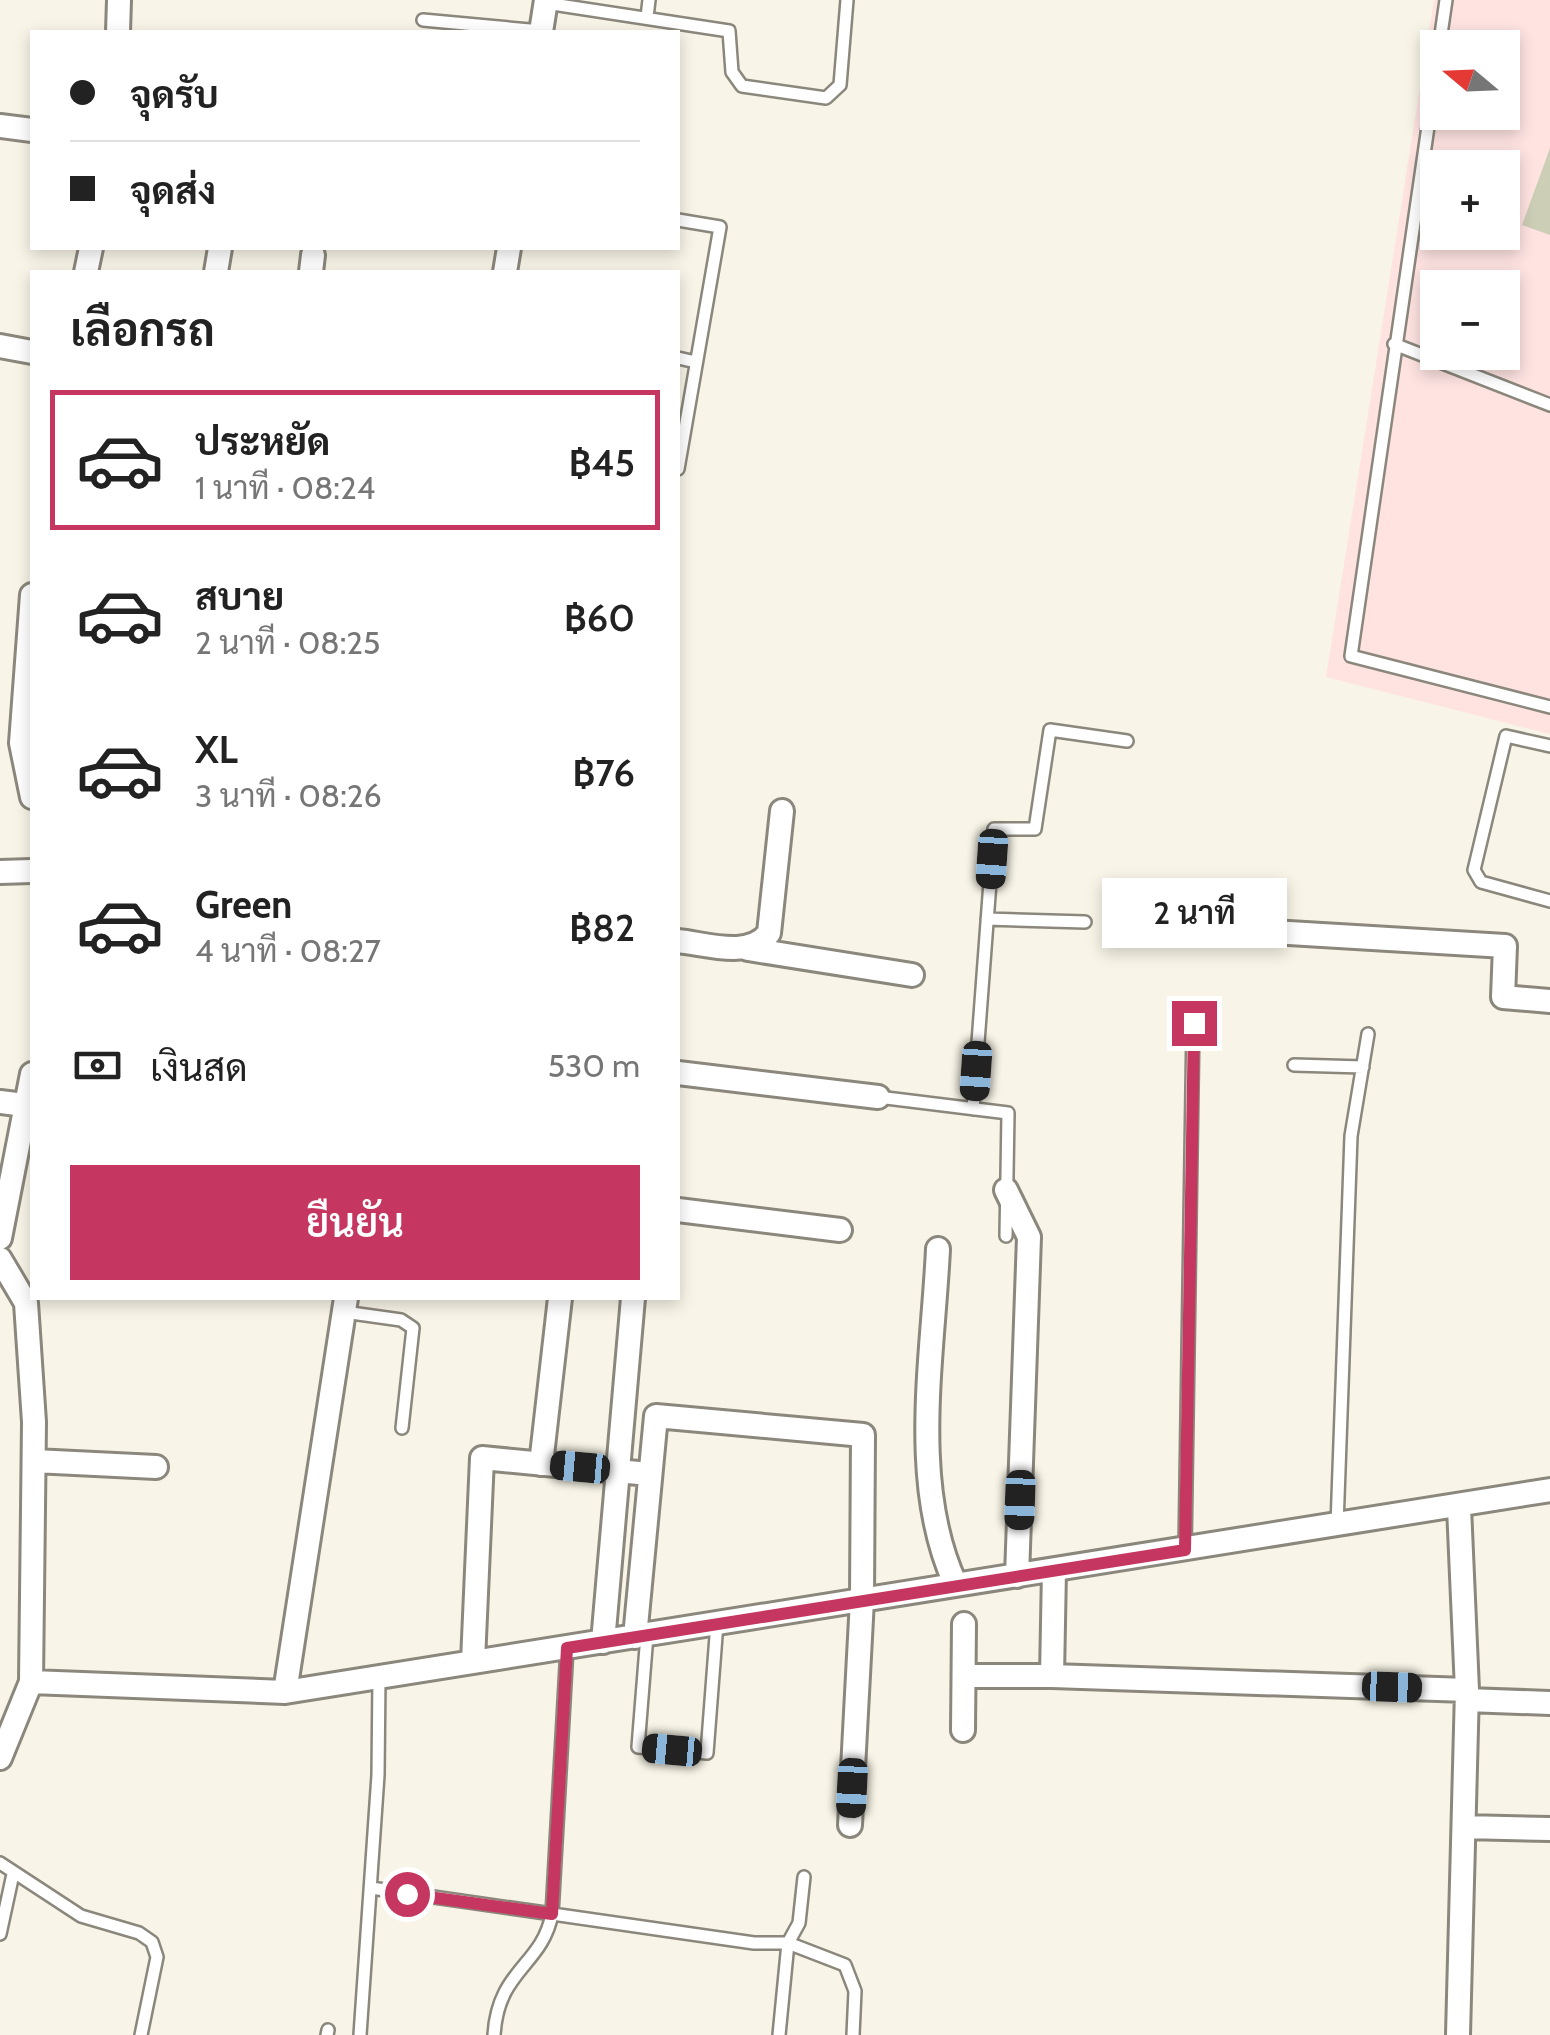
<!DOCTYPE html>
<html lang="th">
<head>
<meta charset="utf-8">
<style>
	body { margin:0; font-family:Cabin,Sarabun,sans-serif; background:#f6f6f6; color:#222; height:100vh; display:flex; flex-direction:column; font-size:38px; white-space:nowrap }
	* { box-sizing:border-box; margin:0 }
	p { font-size:32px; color:#767676 }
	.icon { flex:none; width:55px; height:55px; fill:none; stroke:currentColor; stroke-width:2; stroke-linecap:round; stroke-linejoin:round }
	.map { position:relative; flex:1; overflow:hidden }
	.details { position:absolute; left:30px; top:270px; width:650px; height:1030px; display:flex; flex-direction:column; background:#fff; border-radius:0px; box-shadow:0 5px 15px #0003 }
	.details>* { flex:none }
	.banner { position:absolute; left:30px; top:30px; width:650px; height:220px; border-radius:0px; box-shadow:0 5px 15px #0003; display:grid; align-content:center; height:220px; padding:0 40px; background:#fff }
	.needle { width:65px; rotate:289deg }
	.buttons { position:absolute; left:1420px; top:30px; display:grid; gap:20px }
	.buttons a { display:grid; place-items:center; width:100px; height:100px; border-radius:0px; background:#fff; box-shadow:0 5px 15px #0003; font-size:50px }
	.end { position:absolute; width:45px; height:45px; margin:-22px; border:12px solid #c53760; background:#fff; box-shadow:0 0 0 5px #fff }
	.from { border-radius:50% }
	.bubble { position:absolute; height:70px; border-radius:0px; background:#fff; box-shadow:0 5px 15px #0003; font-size:32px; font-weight:600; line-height:70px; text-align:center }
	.car { position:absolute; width:30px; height:60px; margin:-30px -15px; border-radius:12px; box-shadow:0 0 8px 2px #0007; background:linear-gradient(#222 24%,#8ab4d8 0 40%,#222 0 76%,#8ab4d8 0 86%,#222 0) }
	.banner b { display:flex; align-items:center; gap:35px; height:95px; font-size:38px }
	.banner b+b { border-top:2px solid #e0e0e0 }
	.banner i { width:25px; height:25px; background:#222 }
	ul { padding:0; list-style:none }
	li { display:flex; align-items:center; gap:30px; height:140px; margin:0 20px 15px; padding:0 20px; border:5px solid transparent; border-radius:0px }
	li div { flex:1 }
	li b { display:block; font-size:38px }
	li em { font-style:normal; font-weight:600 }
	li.on { border-color:#c53760 }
	li>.icon { width:90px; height:90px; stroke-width:1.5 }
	h2 { padding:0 40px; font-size:45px; line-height:120px }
	.pay { display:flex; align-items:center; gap:25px; height:110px; padding:0 40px; font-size:38px }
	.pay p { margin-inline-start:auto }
	.button { display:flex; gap:20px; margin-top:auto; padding:20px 40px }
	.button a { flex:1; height:115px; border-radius:0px; background:#c53760; color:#fff; font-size:40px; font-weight:600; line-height:115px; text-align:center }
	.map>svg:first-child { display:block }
</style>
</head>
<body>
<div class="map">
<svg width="1550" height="2035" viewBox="0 0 1550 2035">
	<rect width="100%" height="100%" fill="#f8f4e7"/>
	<path fill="#fee3e1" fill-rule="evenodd" d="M1434,0h116v734l-224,-57zM1438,48h64v64h-64zM1438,168h64v64h-64zM1438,288h64v64h-64z"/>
	<path fill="#ccceb6" d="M1550,148v87l-28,-10z"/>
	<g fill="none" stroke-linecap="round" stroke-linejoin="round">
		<defs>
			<path id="lane" d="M546,3l183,28 3,41 10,14 84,12 14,-13 7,-85
				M647,17l2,-17
				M423,20l118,11
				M1439,48l7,-48
				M1438,58l-87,598 199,51
				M678,220l42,7 -42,242
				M1394,344l156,61
				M678,358l18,4
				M1550,746l-44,-10 -32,134 7,12 69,19
				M987,919l98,3
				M1294,1065l69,2
				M878,1097l130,16 -2,123
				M973,1109l21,-280h41l15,-99 77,11
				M344,1312l57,8 12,8 -11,100
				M1337,1525l14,-389 17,-102
				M1185,1550l8,-527
				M647,1635l-9,112 69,6 10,-130
				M0,1863l81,53 58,17 13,9 5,15 -16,78
				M371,1888l383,55h34l11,-20 5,-46
				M0,1934l13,-60
				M327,2035l1,-5
				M360,2035l18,-260 1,-98
				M494,2035c4,-66 48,-69 58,-121l15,-266
				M779,2035l9,-92 57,22 10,26 -2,44"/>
			<path id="street" d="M118,32l1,-32
				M541,32l5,-32
				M0,126l32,4
				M86,272l5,-24
				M216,272l4,-24
				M311,272l2,-17
				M505,272l4,-24
				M0,346l32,6
				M32,595l-11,148 11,54
				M0,872l32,-1
				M1272,932l233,14 -2,51 47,4
				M678,941c29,3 71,18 91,-8l13,-122
				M748,949l164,26
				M678,1073l200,24
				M0,1102l32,4
				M1006,1190l23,47 -12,339
				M678,1210l162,20
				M0,1238l32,-164
				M938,1249c-5,107 -29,234 17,334
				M0,1259l26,44 8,119 -3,260
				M34,1461l122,6
				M541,1464l19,-166
				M1054,1570l-2,106 415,14 -8,-183
				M635,1637l21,-221 207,19 -1,165 -12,225
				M603,1642l30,-344
				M473,1661l9,-203 167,16
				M964,1676h88
				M285,1692l61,-394
				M1467,1700l83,3
				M963,1730l1,-106
				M0,1758l31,-76 254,10 1265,-202
				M1464,1827l86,2
				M1458,2035l9,-345"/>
		</defs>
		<use href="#lane" stroke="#8b877c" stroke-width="16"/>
		<use href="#street" stroke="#8b877c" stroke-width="28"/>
		<use href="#lane" stroke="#fff" stroke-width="11"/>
		<use href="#street" stroke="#fff" stroke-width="22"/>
	</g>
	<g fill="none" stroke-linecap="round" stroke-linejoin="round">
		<path stroke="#c53760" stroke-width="12" d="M407,1894l145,20 15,-266 618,-98 9,-527"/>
	</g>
</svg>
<div class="buttons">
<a><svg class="needle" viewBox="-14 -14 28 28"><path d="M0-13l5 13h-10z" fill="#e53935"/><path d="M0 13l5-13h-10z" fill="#767676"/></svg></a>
<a>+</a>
<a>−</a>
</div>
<i class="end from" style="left:407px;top:1894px"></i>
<i class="end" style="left:1194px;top:1023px"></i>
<div class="bubble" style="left:1102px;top:878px;width:185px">2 นาที</div>
<i class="car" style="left:992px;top:859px;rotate:184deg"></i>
<i class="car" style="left:976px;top:1071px;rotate:184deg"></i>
<i class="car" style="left:580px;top:1467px;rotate:275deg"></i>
<i class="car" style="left:1020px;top:1500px;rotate:182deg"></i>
<i class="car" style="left:1392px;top:1687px;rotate:92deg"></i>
<i class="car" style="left:672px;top:1750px;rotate:275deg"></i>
<i class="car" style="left:852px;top:1788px;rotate:183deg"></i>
<div class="banner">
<b><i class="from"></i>จุดรับ</b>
<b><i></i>จุดส่ง</b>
</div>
<section class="details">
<h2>เลือกรถ</h2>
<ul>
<li class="on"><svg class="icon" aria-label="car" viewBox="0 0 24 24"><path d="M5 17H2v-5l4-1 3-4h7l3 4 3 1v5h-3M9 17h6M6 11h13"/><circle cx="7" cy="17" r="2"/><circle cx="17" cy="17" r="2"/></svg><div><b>ประหยัด</b><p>1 นาที · 08:24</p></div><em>฿45</em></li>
<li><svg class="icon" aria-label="car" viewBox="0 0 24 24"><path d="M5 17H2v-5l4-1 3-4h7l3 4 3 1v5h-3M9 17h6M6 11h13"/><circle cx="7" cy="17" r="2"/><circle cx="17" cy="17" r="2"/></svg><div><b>สบาย</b><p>2 นาที · 08:25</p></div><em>฿60</em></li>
<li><svg class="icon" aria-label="car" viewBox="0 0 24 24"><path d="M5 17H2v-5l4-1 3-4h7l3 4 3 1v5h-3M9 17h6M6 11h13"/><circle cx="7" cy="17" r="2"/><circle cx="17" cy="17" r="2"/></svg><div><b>XL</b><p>3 นาที · 08:26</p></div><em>฿76</em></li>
<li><svg class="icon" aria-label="car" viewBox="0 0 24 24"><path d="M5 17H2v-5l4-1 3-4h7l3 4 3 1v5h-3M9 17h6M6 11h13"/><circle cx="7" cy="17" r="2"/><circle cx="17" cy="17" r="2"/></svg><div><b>Green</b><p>4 นาที · 08:27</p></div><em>฿82</em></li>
</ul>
<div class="pay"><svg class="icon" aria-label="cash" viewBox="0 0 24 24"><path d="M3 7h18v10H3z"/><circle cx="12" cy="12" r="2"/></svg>เงินสด<p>530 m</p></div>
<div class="button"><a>ยืนยัน</a></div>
</section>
</div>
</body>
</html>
